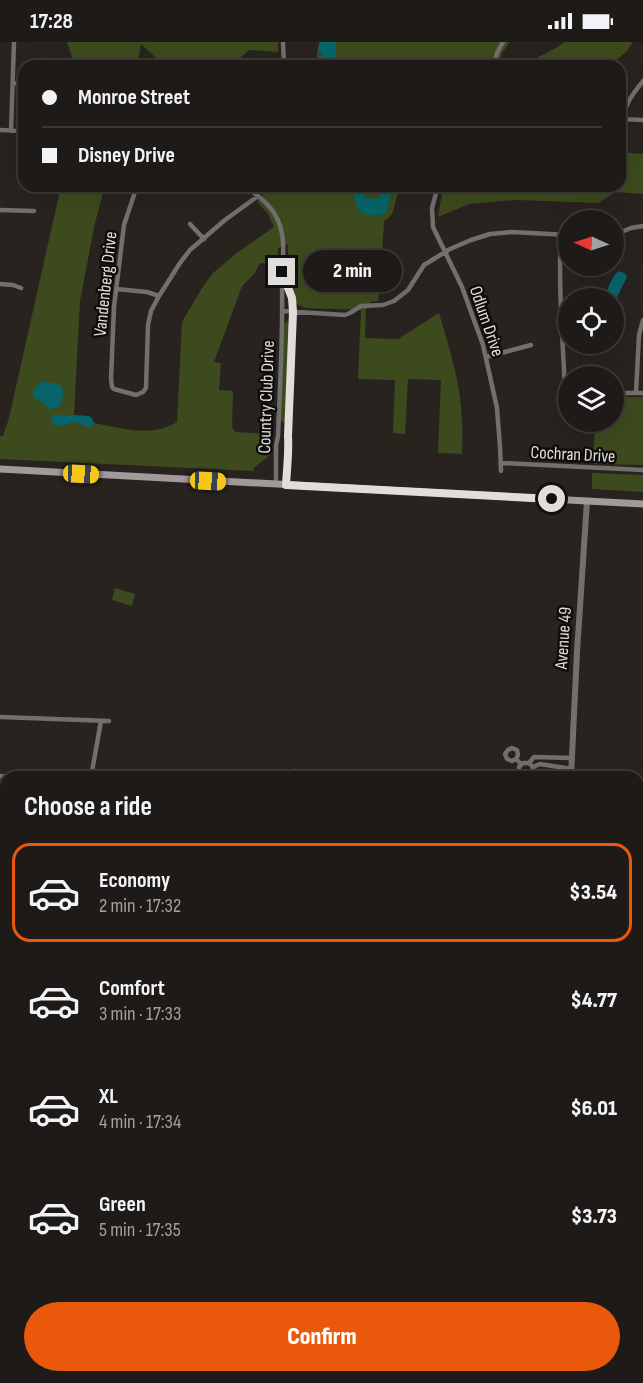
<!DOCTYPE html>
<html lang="en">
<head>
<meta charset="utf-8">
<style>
	body { margin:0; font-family:"Sofia Sans Condensed",sans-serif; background:#2b2724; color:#f1f3f6; height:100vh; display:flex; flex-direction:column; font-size:22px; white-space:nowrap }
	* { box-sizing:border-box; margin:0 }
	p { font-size:20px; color:#a1a1a1 }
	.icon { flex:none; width:33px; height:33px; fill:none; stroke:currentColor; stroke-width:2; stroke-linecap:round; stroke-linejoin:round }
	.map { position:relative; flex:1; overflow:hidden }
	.panel { position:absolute; left:0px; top:729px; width:644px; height:612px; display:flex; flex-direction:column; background:#1e1a17; border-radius:18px 18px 0 0; box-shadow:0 6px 24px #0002,0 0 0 2px #3c3836 }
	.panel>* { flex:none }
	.hud { position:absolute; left:18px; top:18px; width:608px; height:132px; border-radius:18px; box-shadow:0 6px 24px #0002,0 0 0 2px #3c3836; display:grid; align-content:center; height:132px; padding:0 24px; background:#1e1a17 }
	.needle { width:39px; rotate:273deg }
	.fabs { position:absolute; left:558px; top:168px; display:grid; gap:12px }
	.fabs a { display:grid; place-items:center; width:66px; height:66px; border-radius:50%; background:#1e1a17; box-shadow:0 6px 24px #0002,0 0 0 2px #3c3836; font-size:30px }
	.end { position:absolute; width:27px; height:27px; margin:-14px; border:8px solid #e0ddda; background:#111; box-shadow:0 0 0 3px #111 }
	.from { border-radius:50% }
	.bubble { position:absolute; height:42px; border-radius:21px; background:#1e1a17; box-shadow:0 6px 24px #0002,0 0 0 2px #3c3836; font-size:20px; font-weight:800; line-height:42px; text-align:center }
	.car { position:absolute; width:18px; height:36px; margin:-18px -9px; border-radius:8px; box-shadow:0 0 4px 2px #0007; background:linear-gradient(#f5c518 24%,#345 0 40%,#f5c518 0 76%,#345 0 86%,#f5c518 0) }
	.hud b { display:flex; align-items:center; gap:21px; height:57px; font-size:22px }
	.hud b+b { border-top:2px solid #3c3836 }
	.hud i { width:15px; height:15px; background:#f1f3f6 }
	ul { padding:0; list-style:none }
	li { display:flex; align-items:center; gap:18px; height:99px; margin:0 12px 9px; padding:0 12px; border:3px solid transparent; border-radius:18px }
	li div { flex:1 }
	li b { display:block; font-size:22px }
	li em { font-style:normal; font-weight:800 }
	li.selected { border-color:#ea580c }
	li>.icon { width:54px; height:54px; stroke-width:1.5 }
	h2 { padding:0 24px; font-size:27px; line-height:72px }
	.action { display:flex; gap:12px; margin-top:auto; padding:12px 24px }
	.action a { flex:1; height:69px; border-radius:36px; background:#ea580c; color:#fff; font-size:24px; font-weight:800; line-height:69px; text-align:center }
	.status { display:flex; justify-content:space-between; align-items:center; height:42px; padding:0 30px; background:#1e1a17; direction:ltr }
	.status svg { height:16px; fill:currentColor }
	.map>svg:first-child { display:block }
</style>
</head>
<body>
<div class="status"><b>17:28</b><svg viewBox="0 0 49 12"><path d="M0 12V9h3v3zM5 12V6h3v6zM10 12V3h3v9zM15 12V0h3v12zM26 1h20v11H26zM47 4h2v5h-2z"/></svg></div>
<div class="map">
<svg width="643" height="1341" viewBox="0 0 643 1341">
	<rect width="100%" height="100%" fill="#28231f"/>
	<path fill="#3d4a1d" d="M67,0h211v10l-29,-2 -10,9v7h-74l-24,-22 -4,22h-62z
		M319,0h191l-8,11 -3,13h-184z
		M565,0h68l-7,10 -17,14h-84v-2l31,-16z
		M620,110l23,2v40l-28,-2 -17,11 -82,-3 -47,4 -31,13 4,-24 -14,-7h192z
		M61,144h44l-10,37 -15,78 -6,114c9,1 16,-1 20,8 28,5 57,15 83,-1l5,-100 20,-34 11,-15 25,-21 36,-25 -6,-13 -11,-12 13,-16h134c-13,11 -5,28 -20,35l-3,49 4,7v7l-6,8 -1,9 -8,1 -4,8 -1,28 33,1 41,-26c10,34 22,71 23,107 1,11 0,23 0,34l-24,-1 3,-73 -33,-1 -3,55 -12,-1 2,-53 -37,-1 3,-69 -55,-2 -10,-4v-5l-8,-24v-31l-10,4 -1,16 -17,-1 -6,11 -12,12 -28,76 7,1 -2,27 14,1 -1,36 3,5 33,2 1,-5 3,3 -1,22 -17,14v3l-254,-12v-23h3l6,-18z
		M287,279l3,3 -5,99 -4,-2 3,-97z
		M614,355h29v68l-50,-1 2,-42h19z
		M592,431l51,2v17l-51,-3z
		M115,546l20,6 -3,12 -20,-6z
		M0,1261l6,1 1,76 -7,-1z"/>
	<path fill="#06656a" d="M320,0h16l-1,24h-20l1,-7 7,-5 -5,-4z
		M352,144h8c1,8 5,13 14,13l6,-3 7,-10h5l1,1 -7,26c-5,2 -9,2 -14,2 -18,0 -16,-15 -20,-29z
		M619,229l7,3 1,3 -12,24 -1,10v-13h-8c1,-10 5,-18 11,-26z
		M44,339c3,2 13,2 15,4 7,5 3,15 1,21l-11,3c-2,-1 -3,-4 -5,-5 -7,-6 -12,-4 -11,-15z
		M54,373l35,1 3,2 2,5 -4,5 -12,-5 -6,-1 -10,4 -11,-2 1,-8z"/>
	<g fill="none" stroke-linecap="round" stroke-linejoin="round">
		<path stroke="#736f6f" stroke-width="4.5" d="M283,0l1,24
			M494,24l3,-13 6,-11
			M13,41l11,1
			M620,77l23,1
			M624,77c1,-17 9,-25 19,-38
			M0,88l24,1
			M11,89l3,-89
			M137,144l-13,39 -10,82 -3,72 1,8 2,2 22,6 7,-3 3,-4 2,-63 3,-14 8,-15 21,-33 10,-13 35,-30 33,-24
			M245,144c14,11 28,20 34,37 8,20 2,43 3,64 1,50 -2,99 -4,149l-2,10v38
			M438,144l-6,22 1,19 29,60 21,58 14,63 3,39 1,24
			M0,168l34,1
			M190,182l14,15
			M561,192c-3,53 2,106 4,159h3
			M614,193l17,-7 12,-2
			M284,235l8,21 1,14 -4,136 -2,12 -1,25
			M0,242l13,1 8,3
			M116,247l31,3 12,4
			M283,269l62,4 5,-2 11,-7 22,-1 11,-4 14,-11 16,-25 26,-16 21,-9 19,-6 22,-2 56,3
			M486,315l45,-12
			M614,351h29
			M636,351l3,-58 4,-15
			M501,421l142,7
			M0,675l109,4
			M516,717l2,-4 -1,-5 -5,-2 -4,2 -3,4 2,5 5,2 4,-2 5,5
			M529,721l4,4v5l-4,4h-6l-4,-4v-5l4,-4h6l5,-6 38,1
			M533,725l7,-3 32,5
			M0,734l13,1
			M273,734l21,-5 91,6
			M91,735l10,-56
			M0,746h6
			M1,902l2,-38
			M0,1056h6
			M0,1090h6
			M638,1172h5
			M638,1279l5,1
			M119,1335l3,6
			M21,1341l4,-6
			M519,1341l1,-6
			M582,1341v-6
			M642,1341l1,-14"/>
		<path stroke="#736f6f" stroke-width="6" d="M571,735l6,-125 10,-151
			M542,1341l1,-6"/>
		<path stroke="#a09a9a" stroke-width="7" d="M0,427l643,35"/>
	</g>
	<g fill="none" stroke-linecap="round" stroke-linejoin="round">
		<path stroke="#e0ddda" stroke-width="8" d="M282,230l10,26 1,14 -5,124c1,16 -1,32 -2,49l266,14"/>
	</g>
	<g text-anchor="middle" stroke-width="5" stroke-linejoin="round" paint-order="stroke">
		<g font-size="18" fill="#e0ddda" stroke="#0f0d0b">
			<text transform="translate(105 242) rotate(-84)" y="6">Vandenberg Drive</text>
			<text transform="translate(487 279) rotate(71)" y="6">Odlum Drive</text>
			<text transform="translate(266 355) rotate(-88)" y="6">Country Club Drive</text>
			<text transform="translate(573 412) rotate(3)" y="6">Cochran Drive</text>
			<text transform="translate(563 596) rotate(-86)" y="6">Avenue 49</text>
		</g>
	</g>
</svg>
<div class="fabs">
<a><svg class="needle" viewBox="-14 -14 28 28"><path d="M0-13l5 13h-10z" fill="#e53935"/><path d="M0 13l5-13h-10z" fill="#a1a1a1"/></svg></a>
<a><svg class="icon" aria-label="locate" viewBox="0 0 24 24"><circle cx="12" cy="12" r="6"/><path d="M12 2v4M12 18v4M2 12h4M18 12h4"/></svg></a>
<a><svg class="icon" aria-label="layers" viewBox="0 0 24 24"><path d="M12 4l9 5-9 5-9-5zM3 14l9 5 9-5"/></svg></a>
</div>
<i class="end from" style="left:552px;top:457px"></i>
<i class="end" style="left:282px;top:230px"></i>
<div class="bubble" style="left:303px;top:208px;width:99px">2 min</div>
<i class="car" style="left:81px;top:432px;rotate:93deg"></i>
<i class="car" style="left:208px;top:439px;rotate:93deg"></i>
<div class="hud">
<b><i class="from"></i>Monroe Street</b>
<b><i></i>Disney Drive</b>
</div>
<section class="panel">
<h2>Choose a ride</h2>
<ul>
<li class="selected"><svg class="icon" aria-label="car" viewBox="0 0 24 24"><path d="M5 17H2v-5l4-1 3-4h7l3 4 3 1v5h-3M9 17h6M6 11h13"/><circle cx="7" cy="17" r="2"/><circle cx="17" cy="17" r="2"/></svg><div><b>Economy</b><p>2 min · 17:32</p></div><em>$3.54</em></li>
<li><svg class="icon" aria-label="car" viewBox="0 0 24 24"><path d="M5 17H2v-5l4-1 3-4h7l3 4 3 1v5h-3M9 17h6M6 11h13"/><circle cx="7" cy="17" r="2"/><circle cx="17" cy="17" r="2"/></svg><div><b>Comfort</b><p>3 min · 17:33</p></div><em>$4.77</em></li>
<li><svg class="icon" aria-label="car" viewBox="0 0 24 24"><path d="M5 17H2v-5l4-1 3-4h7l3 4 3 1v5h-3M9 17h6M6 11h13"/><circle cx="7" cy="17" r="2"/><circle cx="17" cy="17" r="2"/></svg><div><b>XL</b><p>4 min · 17:34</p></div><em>$6.01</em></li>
<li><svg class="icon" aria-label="car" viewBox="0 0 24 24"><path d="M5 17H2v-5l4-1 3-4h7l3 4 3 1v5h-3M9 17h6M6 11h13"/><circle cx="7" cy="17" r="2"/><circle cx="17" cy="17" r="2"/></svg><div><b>Green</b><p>5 min · 17:35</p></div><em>$3.73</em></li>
</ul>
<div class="action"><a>Confirm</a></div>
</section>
</div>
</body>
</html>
